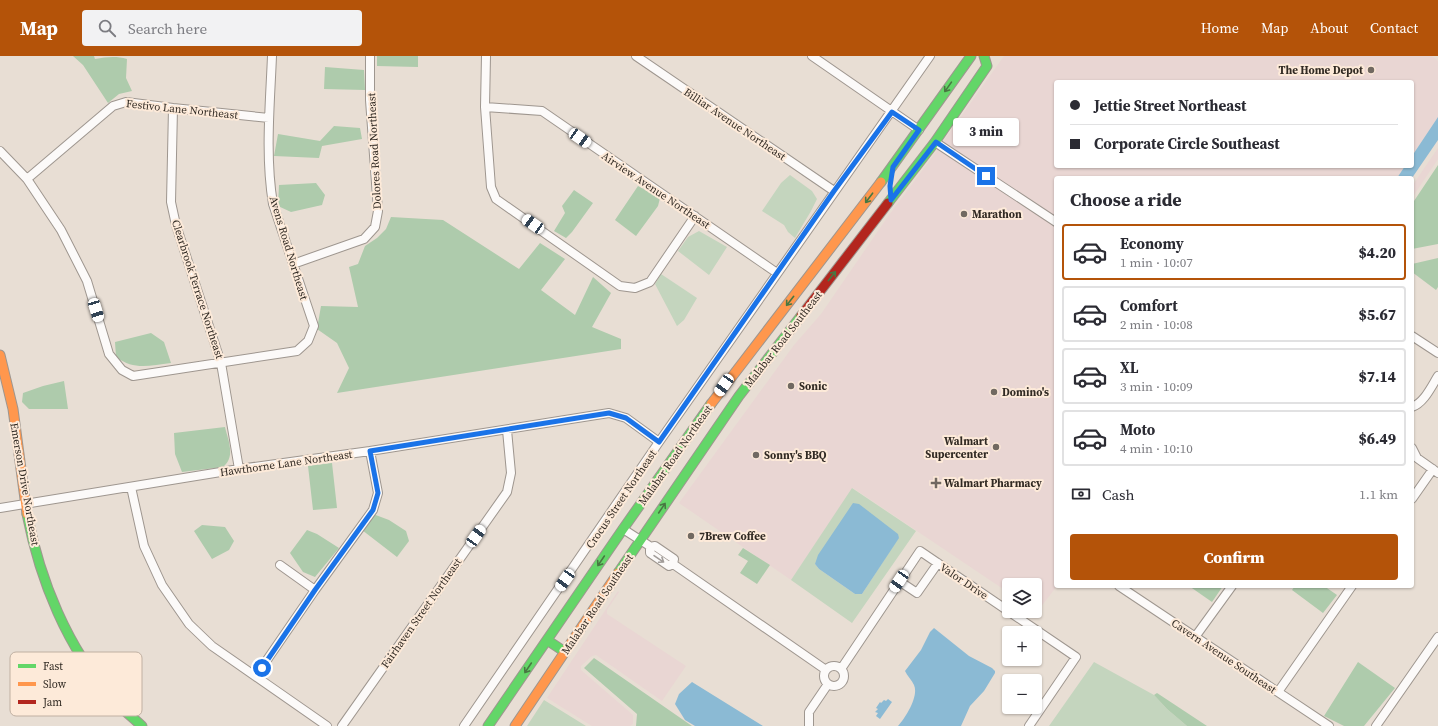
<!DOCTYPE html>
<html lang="en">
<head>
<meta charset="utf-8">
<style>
	body { margin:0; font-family:"Source Serif 4",serif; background:#f2f2f3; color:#2b2b33; height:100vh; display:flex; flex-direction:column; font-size:15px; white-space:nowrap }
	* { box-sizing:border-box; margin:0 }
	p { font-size:13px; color:#7c7c81 }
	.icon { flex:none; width:22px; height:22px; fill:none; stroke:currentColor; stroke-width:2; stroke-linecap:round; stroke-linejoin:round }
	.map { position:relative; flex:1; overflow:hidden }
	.drawer { position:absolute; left:1054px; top:120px; width:360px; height:412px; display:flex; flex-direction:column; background:#fff; border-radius:4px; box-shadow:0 1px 3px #0004 }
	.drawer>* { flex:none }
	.top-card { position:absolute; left:1054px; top:24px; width:360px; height:88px; border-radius:4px; box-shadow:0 1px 3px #0004; display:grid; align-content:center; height:88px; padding:0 16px; background:#fff }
	.controls { position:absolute; left:1002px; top:522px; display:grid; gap:8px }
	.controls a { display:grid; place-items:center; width:40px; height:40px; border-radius:4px; background:#fff; box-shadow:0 1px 3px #0004; font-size:20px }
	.end { position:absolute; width:18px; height:18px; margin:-9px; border:5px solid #1a73e8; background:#fff; box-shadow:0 0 0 2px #fff }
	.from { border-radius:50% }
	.bubble { position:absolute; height:28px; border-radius:4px; background:#fff; box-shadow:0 1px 3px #0004; font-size:13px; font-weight:800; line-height:28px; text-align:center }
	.car { position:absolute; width:12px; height:24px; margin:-12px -6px; border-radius:5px; box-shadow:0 0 3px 1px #0007; background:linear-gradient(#fff 24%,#345 0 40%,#fff 0 76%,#345 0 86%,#fff 0) }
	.top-card b { display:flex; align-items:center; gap:14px; height:38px; font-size:15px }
	.top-card b+b { border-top:1px solid #e1e1e2 }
	.top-card i { width:10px; height:10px; background:#2b2b33 }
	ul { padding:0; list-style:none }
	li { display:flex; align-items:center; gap:12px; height:56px; margin:0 8px 6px; padding:0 8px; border:2px solid #e1e1e2; border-radius:4px }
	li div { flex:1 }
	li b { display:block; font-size:15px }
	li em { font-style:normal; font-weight:800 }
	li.on { border-color:#b45309 }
	li>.icon { width:36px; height:36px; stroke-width:1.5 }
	h2 { padding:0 16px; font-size:18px; line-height:48px }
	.pay { display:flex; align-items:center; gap:10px; height:44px; padding:0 16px; font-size:15px }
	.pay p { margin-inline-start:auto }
	.cta { display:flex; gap:8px; margin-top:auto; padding:8px 16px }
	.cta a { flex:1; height:46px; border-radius:4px; background:#b45309; color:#fff; font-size:16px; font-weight:800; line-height:46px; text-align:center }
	header { display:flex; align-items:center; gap:24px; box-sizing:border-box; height:56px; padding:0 20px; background:#b45309; color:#fff }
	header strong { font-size:19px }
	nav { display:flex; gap:22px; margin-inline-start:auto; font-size:14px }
	.search { width:280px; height:36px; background:#f2f2f3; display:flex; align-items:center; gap:10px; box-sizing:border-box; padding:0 14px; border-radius:4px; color:#7c7c81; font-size:15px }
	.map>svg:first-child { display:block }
</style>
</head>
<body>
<header>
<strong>Map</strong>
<div class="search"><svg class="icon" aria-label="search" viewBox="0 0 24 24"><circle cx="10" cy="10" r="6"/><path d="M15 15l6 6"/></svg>Search here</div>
<nav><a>Home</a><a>Map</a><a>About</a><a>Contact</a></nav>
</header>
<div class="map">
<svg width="1438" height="670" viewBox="0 0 1438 670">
	<rect width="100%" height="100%" fill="#e8ded4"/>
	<path fill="#e9d6d3" d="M1004,0h428l6,5v56l-26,39v-74h-356v84h349l-8,12h-341l1,408 -20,26 -2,-1v-26h-26v8l-156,-105 -62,92 -112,-77 115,-158 27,-31 68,-99 44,-59z
		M1438,92v11l-26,39v-12z
		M618,535l1,1 -12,18v4l79,52 -24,35 -66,-46 -4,1 -11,10v4l52,45v9l-3,2h-38l-45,-28z"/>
	<path fill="#c4d5be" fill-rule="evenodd" d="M790,119l22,16 5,8 -6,12 -16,27 -7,-6 -4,-7 -22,-14 19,-28z
		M699,175l28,16 -18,28 -31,-24 10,-14z
		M661,218l36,24 -13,22 -7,6 -22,-42z
		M852,432l64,43 -64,92 -61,-43zM899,481l-37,57h-7l-36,-25 -4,-5z
		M1094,606l60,33 13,14 20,17h-138z
		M544,644l42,26h-59z"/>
	<path fill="#aecbac" d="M73,0h21l1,3c12,-2 21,-3 32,0l-1,19 6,13 -13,3 -11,9 -25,-38z
		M377,0h41v11l-41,-1z
		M325,11l39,3 1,20 -41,-1z
		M334,70l26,2 2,11 -40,7 -3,12 -45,-2 4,-22 42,7z
		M1438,109v79l-26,5v-45z
		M316,127l9,12 -3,10 -31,7 -13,-6 1,-21z
		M638,130l22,12 -2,8 -22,30 -21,-16z
		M574,134l19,13 -21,29 -6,6 -12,-7 11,-18 -3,-7z
		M391,161l52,3 76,49 21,-26 25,16 -24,31 34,25 18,-38 18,16 -19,34 29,12v10l-284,44 12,-25 -12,-25 -20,-14 4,-23 37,1 -9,-40 9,-3 7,-18 12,-8 9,-9z
		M1438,202v29l-2,3 -24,-18v-8z
		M151,277l13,9 7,21c-21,2 -36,8 -55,-6l-1,-15z
		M64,325l4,28h-39l-7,-7 1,-9 20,-7z
		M225,371c3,13 11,30 -2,40l-41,5 -7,-18 -1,-21z
		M332,407l5,45 -24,2 -5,-44z
		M373,458l16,6 17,11 3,10 -12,16 -35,-27z
		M202,469l23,2 9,14 -5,9 -17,9 -18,-28z
		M307,474l10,4 22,14 -24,29 -12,-5 -13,-19z
		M743,492l27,17 -13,19 -17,-11 8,-12 -10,-6z
		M1189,530h34l-11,16z
		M1295,530h29l13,9 -14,18 -31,-23z
		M594,602l98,68h-56l1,-12 -53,-46z
		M1358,606l37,26 -31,38h-20l-20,-10z
		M1157,637l50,33h-20l-20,-17 -13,-14z"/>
	<path fill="#8bbad4" d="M1438,61v23l-26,38h-15l8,-12h7v-10z
		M853,447l6,1 39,30 1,4 -37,56h-7l-36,-25 -4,-5 3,-9z
		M934,572l35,28 23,12 3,3v2l-11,18 -14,15 -9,20h-63c8,-9 21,-30 16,-41 -2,-5 -7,-9 -9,-14l16,-21 9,-18z
		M692,626l71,44h-68l-10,-6 -10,-16 4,-10z
		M888,643l4,3 -12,17 -4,-3 2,-3 -3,-1 3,-3 -2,-1 4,-6 1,1 3,-3 2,1z"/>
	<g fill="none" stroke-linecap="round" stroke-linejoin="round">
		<defs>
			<path id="street" d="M486,0l-1,51 6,80 5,12 124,87 15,2 15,-6 45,-66
				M636,0l198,135
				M812,0l107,74
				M485,51l57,4 235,162
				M173,52l-2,94 5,23 45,138 18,106
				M935,86l121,80
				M0,95l27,28 34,51 26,51 22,73 13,16 11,6 164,-25 11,-10 6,-15 -41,-122c-8,-48 -3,-99 -1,-148
				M27,123l86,-73 13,-4 47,6 96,10
				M293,208l71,-25 11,-12 3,-16 -8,-111v-44
				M1412,280l26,17
				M1412,351c12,-4 19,-20 26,-31
				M1412,392l5,10 21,15
				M131,431l13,59 18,39 27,39 23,22 115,80
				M1412,443l21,-30
				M0,452l239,-39 131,-18 239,-38 17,5 33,24
				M623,473l25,16 2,2v6l19,13 4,-2
				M650,491l5,-1 19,13 -1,5 153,106
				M280,509l35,25
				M899,525l18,12 21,-30
				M1119,530l210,140
				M1195,581l37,-51
				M824 620a10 10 0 1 1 20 0a10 10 0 1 1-20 0Z
				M841,613l79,-118 156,106 -47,69
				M256,620l59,-86 58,-80 5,-17 -8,-42
				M1278,636l74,-106
				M342,670l165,-234 4,-19 -4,-43
				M464,670l195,-284 271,-386
				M809,670v-14l19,-28
				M1376,670l62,-89"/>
			<path id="fast" d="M881,126l90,-126
				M888,147l47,-61 52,-76 -3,-10
				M27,458c13,66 40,134 86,185 9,10 19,18 29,27
				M618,517l121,-177 62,-80
				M547,584l18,12
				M488,670l135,-197 88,-125"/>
			<path id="slow" d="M0,299l13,54 14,105
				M711,348l170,-222
				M515,670l103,-153"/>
			<path id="jam" d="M801,260l87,-113"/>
		</defs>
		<use href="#street" stroke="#9e968f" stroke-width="10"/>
		<use href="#fast" stroke="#9e968f" stroke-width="11"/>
		<use href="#slow" stroke="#9e968f" stroke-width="11"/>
		<use href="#jam" stroke="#9e968f" stroke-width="11"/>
		<use href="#street" stroke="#fcfaf9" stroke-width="8"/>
		<use href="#fast" stroke="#63d668" stroke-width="9"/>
		<use href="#slow" stroke="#ff974d" stroke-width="9"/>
		<use href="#jam" stroke="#b3261e" stroke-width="9"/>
	</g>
	<defs><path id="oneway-shaft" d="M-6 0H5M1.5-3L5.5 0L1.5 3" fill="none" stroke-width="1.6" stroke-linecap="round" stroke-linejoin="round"/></defs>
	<g stroke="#487742">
		<use href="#oneway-shaft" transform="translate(948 31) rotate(125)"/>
		<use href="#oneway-shaft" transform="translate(869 142) rotate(127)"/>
		<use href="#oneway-shaft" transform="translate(832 220) rotate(-52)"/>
		<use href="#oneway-shaft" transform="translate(790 245) rotate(128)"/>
		<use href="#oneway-shaft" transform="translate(662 452) rotate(-56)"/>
		<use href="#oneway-shaft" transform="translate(601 505) rotate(124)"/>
		<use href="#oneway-shaft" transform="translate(528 612) rotate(124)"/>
	</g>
	<use stroke="#a19c99" href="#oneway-shaft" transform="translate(659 503) rotate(34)"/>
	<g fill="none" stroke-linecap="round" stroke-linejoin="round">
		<path stroke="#1a73e8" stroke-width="5" d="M262,612l53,-78 58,-80 5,-17 -8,-42 239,-38 17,5 33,24 175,-251 58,-79 27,18 -26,37 -3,19 1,14 45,-58 50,34"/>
	</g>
	<g fill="#716961" stroke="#fdead9" stroke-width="1.5">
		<circle cx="1371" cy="14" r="4"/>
		<circle cx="964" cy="158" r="4"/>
		<circle cx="791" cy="330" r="4"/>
		<circle cx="994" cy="336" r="4"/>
		<circle cx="996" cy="391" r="4"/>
		<circle cx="756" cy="399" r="4"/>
		<path d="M934 421h4v4h4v4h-4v4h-4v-4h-4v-4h4z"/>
		<circle cx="691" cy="480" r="4"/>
	</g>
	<g text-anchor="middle" stroke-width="4" stroke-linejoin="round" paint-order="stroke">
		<g font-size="11" font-weight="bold" fill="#312a23" stroke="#fdead9" text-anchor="start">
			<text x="1363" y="18" text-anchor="end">The Home Depot</text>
			<text x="972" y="162">Marathon</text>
			<text x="799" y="334">Sonic</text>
			<text x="1002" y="340">Domino's</text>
			<text x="988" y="389" text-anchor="end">Walmart<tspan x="988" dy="13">Supercenter</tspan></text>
			<text x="764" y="403">Sonny's BBQ</text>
			<text x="944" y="431">Walmart Pharmacy</text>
			<text x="699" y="484">7Brew Coffee</text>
		</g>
		<g font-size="11" fill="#312a23" stroke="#fdead9">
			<text transform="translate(182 53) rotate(6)" y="4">Festivo Lane Northeast</text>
			<text transform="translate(735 68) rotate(34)" y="4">Billiar Avenue Northeast</text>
			<text transform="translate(374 95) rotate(-93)" y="4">Dolores Road Northeast</text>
			<text transform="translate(656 134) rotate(34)" y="4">Airview Avenue Northeast</text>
			<text transform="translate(289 192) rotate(73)" y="4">Avens Road Northeast</text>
			<text transform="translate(198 233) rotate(72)" y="4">Clearbrook Terrace Northeast</text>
			<text transform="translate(783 283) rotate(-52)" y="4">Malabar Road Southeast</text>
			<text transform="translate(675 399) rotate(-55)" y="4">Malabar Road Northeast</text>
			<text transform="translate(286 407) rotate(-8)" y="4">Hawthorne Lane Northeast</text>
			<text transform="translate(25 428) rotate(80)" y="4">Emerson Drive Northeast</text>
			<text transform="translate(621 443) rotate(-56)" y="4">Crocus Street Northeast</text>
			<text transform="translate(964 525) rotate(34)" y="4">Valor Drive</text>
			<text transform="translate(597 548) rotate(-56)" y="4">Malabar Road Southeast</text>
			<text transform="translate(421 557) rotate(-55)" y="4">Fairhaven Street Northeast</text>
			<text transform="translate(1224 600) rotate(34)" y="4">Cavern Avenue Southeast</text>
		</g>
	</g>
	<rect x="10" y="596" width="132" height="64" rx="6" fill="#fdead9" stroke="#c0b0a2" stroke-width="1"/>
	<rect x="18" y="608" width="18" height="4" fill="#63d668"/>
	<rect x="18" y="626" width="18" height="4" fill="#ff974d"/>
	<rect x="18" y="644" width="18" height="4" fill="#b3261e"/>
	<g font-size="11" fill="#312a23">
		<text x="43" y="614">Fast</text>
		<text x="43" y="632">Slow</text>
		<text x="43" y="650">Jam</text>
	</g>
</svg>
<div class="controls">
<a><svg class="icon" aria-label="layers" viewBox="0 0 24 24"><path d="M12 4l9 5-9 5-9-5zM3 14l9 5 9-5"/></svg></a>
<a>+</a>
<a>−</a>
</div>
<i class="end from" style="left:262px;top:612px"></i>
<i class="end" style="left:986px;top:120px"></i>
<div class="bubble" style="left:953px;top:62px;width:66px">3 min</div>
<i class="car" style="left:580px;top:82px;rotate:124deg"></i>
<i class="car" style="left:533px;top:168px;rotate:305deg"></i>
<i class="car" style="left:96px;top:254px;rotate:163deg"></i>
<i class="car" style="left:724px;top:329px;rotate:215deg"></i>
<i class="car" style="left:476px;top:480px;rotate:35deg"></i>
<i class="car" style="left:565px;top:524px;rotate:215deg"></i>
<i class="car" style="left:899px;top:525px;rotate:214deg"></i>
<div class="top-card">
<b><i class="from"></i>Jettie Street Northeast</b>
<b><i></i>Corporate Circle Southeast</b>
</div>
<section class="drawer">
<h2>Choose a ride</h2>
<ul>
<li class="on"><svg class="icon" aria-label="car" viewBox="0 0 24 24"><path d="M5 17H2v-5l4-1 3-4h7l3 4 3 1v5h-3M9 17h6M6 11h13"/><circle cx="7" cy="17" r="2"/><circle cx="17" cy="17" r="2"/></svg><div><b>Economy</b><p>1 min · 10:07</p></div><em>$4.20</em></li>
<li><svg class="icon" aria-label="car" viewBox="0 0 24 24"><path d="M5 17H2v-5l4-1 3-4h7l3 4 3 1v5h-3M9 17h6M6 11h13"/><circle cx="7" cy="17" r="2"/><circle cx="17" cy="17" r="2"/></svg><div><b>Comfort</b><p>2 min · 10:08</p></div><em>$5.67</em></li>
<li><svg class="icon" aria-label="car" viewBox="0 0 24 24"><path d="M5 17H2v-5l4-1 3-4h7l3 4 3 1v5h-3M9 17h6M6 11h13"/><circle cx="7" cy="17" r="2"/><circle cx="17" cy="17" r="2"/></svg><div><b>XL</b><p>3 min · 10:09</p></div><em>$7.14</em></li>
<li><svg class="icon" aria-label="car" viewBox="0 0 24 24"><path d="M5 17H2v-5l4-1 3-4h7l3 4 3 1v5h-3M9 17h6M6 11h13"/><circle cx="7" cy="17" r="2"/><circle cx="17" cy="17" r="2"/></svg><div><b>Moto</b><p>4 min · 10:10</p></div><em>$6.49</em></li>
</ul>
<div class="pay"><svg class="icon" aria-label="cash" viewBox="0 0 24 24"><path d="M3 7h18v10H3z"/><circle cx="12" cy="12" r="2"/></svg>Cash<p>1.1 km</p></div>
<div class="cta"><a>Confirm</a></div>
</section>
</div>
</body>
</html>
